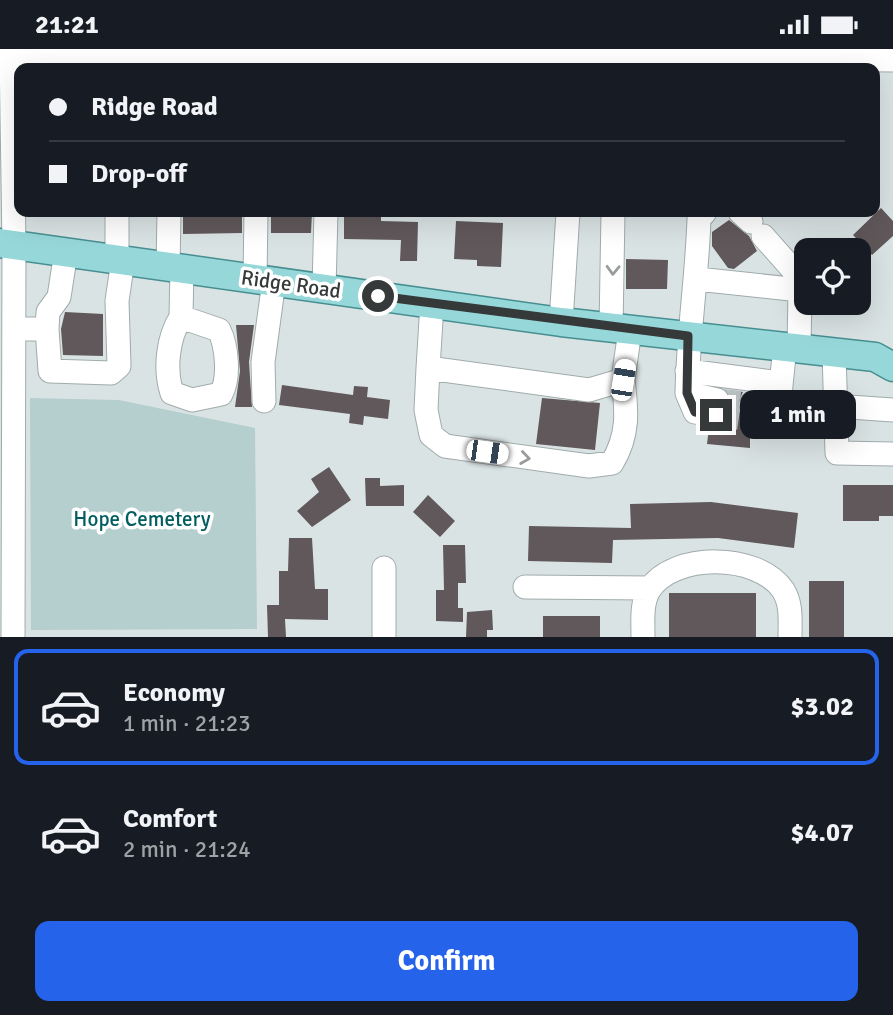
<!DOCTYPE html>
<html lang="en">
<head>
<meta charset="utf-8">
<style>
	body { margin:0; font-family:Signika,sans-serif; background:#242831; color:#f1f3f6; height:100vh; display:flex; flex-direction:column; font-size:26px; white-space:nowrap }
	* { box-sizing:border-box; margin:0 }
	p { font-size:23px; color:#9ea1a6 }
	.icon { flex:none; width:38px; height:38px; fill:none; stroke:currentColor; stroke-width:2; stroke-linecap:round; stroke-linejoin:round }
	.map { position:relative; height:588px; overflow:hidden }
	.side { display:flex; flex-direction:column; background:#171b24; flex:1 }
	.side>* { flex:none }
	.banner { position:absolute; left:14px; top:14px; width:866px; height:154px; border-radius:14px; box-shadow:0 7px 28px #0002; display:grid; align-content:center; height:154px; padding:0 35px; background:#171b24 }
	.tools { position:absolute; left:794px; top:189px; display:grid; gap:14px }
	.tools a { display:grid; place-items:center; width:77px; height:77px; border-radius:14px; background:#171b24; box-shadow:0 7px 28px #0002; font-size:35px }
	.end { position:absolute; width:32px; height:32px; margin:-16px; border:9px solid #353939; background:#fff; box-shadow:0 0 0 4px #fff }
	.from { border-radius:50% }
	.bubble { position:absolute; height:49px; border-radius:14px; background:#171b24; box-shadow:0 7px 28px #0002; font-size:23px; font-weight:700; line-height:49px; text-align:center }
	.car { position:absolute; width:21px; height:42px; margin:-21px -10px; border-radius:9px; box-shadow:0 0 5px 2px #0007; background:linear-gradient(#fff 24%,#345 0 40%,#fff 0 76%,#345 0 86%,#fff 0) }
	.banner b { display:flex; align-items:center; gap:24px; height:66px; font-size:26px }
	.banner b+b { border-top:2px solid #363941 }
	.banner i { width:18px; height:18px; background:#f1f3f6 }
	ul { padding:12px 0 0; list-style:none }
	li { display:flex; align-items:center; gap:21px; height:116px; margin:0 14px 10px; padding:0 21px; border:4px solid transparent; border-radius:14px }
	li div { flex:1 }
	li b { display:block; font-size:26px }
	li em { font-style:normal; font-weight:700 }
	li.selected { border-color:#2563eb }
	li>.icon { width:63px; height:63px; stroke-width:1.5 }
	.button { display:flex; gap:14px; margin-top:auto; padding:14px 35px }
	.button a { flex:1; height:80px; border-radius:14px; background:#2563eb; color:#fff; font-size:28px; font-weight:700; line-height:80px; text-align:center }
	.status { display:flex; justify-content:space-between; align-items:center; height:49px; padding:0 35px; background:#171b24; direction:ltr }
	.status svg { height:19px; fill:currentColor }
	.map>svg:first-child { display:block }
</style>
</head>
<body>
<div class="status"><b>21:21</b><svg viewBox="0 0 49 12"><path d="M0 12V9h3v3zM5 12V6h3v6zM10 12V3h3v9zM15 12V0h3v12zM26 1h20v11H26zM47 4h2v5h-2z"/></svg></div>
<div class="map">
<svg width="893" height="588" viewBox="0 0 893 588">
	<rect width="100%" height="100%" fill="#dae3e4"/>
	<path fill="#b5cece" d="M30,349l89,2 136,28 2,201 -226,1z"/>
	<path fill="#60585a" d="M881,159l12,13v15l-21,19 -19,-20z
		M183,163h59v21l-59,1z
		M271,163h41l-1,21h-40z
		M344,163h37v9l37,1 -1,39h-17l1,-21 -57,-1z
		M729,171l20,16 8,15 -23,18 -6,-1 -16,-22v-14z
		M456,172l47,2 -2,44 -24,-1v-6l-23,-1z
		M626,210l42,1 -1,29h-41z
		M65,263l38,2v42l-40,-1 -2,-26z
		M236,276h18l-5,37 3,45h-17l5,-36z
		M282,336l71,10 1,-9 14,1 -1,10 23,3 -2,19 -24,-3 -1,9 -14,-2 1,-9 -71,-9z
		M727,341l16,2 -6,12 2,7 11,7v30l-43,-4 2,-16h13l8,-10 1,-21z
		M542,349l58,5 -5,47 -59,-6z
		M329,418l22,33 -39,27 -15,-16 22,-19 -8,-13z
		M365,429h15v8l24,-1v21h-38z
		M843,436h50v31h-14v5h-36z
		M428,446l27,26 -15,16 -27,-25z
		M711,453l87,11 -4,35 -76,-10 -105,2 -1,23 -84,-2 1,-35 102,2 -1,-24z
		M289,489h23l3,51h13v31l-43,-1 1,18h-18l-1,-32h12v-34h9z
		M443,496h22l1,38h-8v25h5v14l-27,-1v-31h8z
		M809,532h35v56h-35z
		M669,544h87v44h-87z
		M492,561l1,20h-6v7h-21l1,-25z
		M543,567h57v21h-57z"/>
	<g fill="none" stroke-linecap="round" stroke-linejoin="round">
		<path stroke="#b9c1c2" stroke-width="23" stroke-dasharray="23 11" stroke-linecap="butt" d="M717,351l34,4
			M716,366l34,5"/>
		<defs>
			<path id="minor" d="M11,0l3,196 -1,392
				M11,3l882,8
				M705,163l-6,7c-2,59 -11,115 -12,174l30,7
				M740,163l11,10
				M763,187l32,36 5,18
				M117,210v-47
				M168,218l1,-55
				M255,230l1,-67
				M697,230l103,11 -1,58
				M324,240l2,-77
				M432,255l-4,64 161,22 34,-10 7,-50
				M181,268l38,13c8,16 11,48 2,64l-29,6 -20,-7c-8,-24 -4,-56 9,-76z
				M181,268l1,-49
				M561,273l7,-110
				M611,279l2,-116
				M14,280h33l1,-17 11,-15 7,-45
				M47,280l3,42 61,2 8,-7 -2,-65 6,-41
				M834,303l3,101 56,1
				M428,319l-2,42 5,25 14,11 144,20 23,-3c17,-28 15,-52 11,-83
				M687,322l93,12
				M687,344l8,19 21,3
				M264,352l-1,-39 11,-81
				M751,355l28,1 6,-59
				M835,357l58,4
				M384,519v69
				M525,538l125,1
				M643,588c0,-16 -2,-33 6,-47 24,-38 109,-37 134,0 9,14 7,31 7,47"/>
			<path id="major" d="M0,194l561,79 314,35 18,10"/>
		</defs>
		<use href="#minor" stroke="#a1abab" stroke-width="25"/>
		<use href="#major" stroke="#478e91" stroke-width="31"/>
		<use href="#minor" stroke="#fff" stroke-width="23"/>
		<use href="#major" stroke="#96d7d9" stroke-width="28"/>
	</g>
	<defs><path id="oneway-chevron" d="M-2-3.5L2.5 0L-2 3.5" fill="none" stroke-width="1.6" stroke-linecap="round" stroke-linejoin="round" transform="scale(1.75)"/></defs>
	<g stroke="#9a9c9c">
		<use href="#oneway-chevron" transform="translate(613 221) rotate(92)"/>
		<use href="#oneway-chevron" transform="translate(525 409) rotate(8)"/>
	</g>
	<g fill="none" stroke-linecap="round" stroke-linejoin="round">
		<path stroke="#353939" stroke-width="9" d="M378,247l310,40 -1,57 8,19 21,3"/>
	</g>
	<g text-anchor="middle" stroke-width="7" stroke-linejoin="round" paint-order="stroke">
		<g font-size="21" fill="#353939" stroke="#fff">
			<text transform="translate(291 235) rotate(8)" y="7">Ridge Road</text>
		</g>
		<g font-size="21" fill="#025d60" stroke="#fff">
			<text x="142" y="477">Hope Cemetery</text>
		</g>
	</g>
</svg>
<div class="tools">
<a><svg class="icon" aria-label="locate" viewBox="0 0 24 24"><circle cx="12" cy="12" r="6"/><path d="M12 2v4M12 18v4M2 12h4M18 12h4"/></svg></a>
</div>
<i class="end from" style="left:378px;top:247px"></i>
<i class="end" style="left:716px;top:366px"></i>
<div class="bubble" style="left:740px;top:341px;width:116px">1 min</div>
<i class="car" style="left:623px;top:331px;rotate:9deg"></i>
<i class="car" style="left:487px;top:403px;rotate:98deg"></i>
<div class="banner">
<b><i class="from"></i>Ridge Road</b>
<b><i></i>Drop-off</b>
</div>
</div>
<section class="side">
<ul>
<li class="selected"><svg class="icon" aria-label="car" viewBox="0 0 24 24"><path d="M5 17H2v-5l4-1 3-4h7l3 4 3 1v5h-3M9 17h6M6 11h13"/><circle cx="7" cy="17" r="2"/><circle cx="17" cy="17" r="2"/></svg><div><b>Economy</b><p>1 min · 21:23</p></div><em>$3.02</em></li>
<li><svg class="icon" aria-label="car" viewBox="0 0 24 24"><path d="M5 17H2v-5l4-1 3-4h7l3 4 3 1v5h-3M9 17h6M6 11h13"/><circle cx="7" cy="17" r="2"/><circle cx="17" cy="17" r="2"/></svg><div><b>Comfort</b><p>2 min · 21:24</p></div><em>$4.07</em></li>
</ul>
<div class="button"><a>Confirm</a></div>
</section>
</body>
</html>
